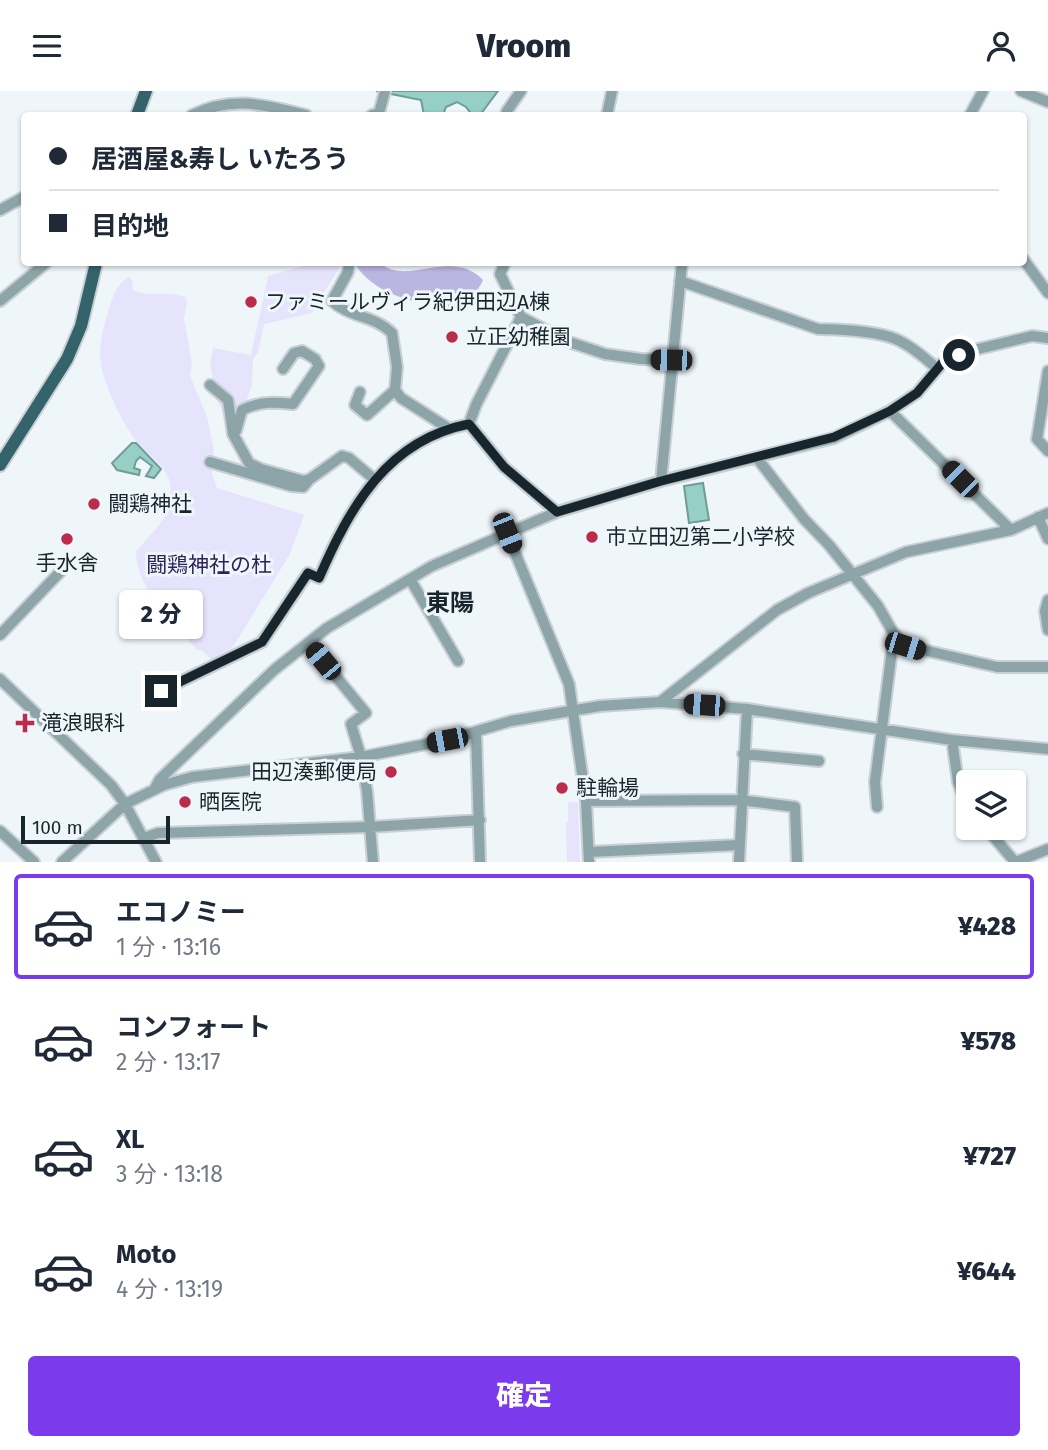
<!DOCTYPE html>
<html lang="ja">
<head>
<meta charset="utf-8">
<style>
	body { margin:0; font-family:"Fira Sans","Noto Sans JP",sans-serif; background:#f6f6f7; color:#1f2937; height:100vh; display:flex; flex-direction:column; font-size:26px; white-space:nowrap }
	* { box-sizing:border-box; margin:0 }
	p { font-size:23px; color:#747a83 }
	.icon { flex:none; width:38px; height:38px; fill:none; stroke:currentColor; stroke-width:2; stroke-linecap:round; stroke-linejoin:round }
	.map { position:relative; height:771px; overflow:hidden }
	.panel { display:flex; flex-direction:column; background:#fff; flex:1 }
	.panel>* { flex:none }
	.guide { position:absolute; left:21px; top:21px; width:1006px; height:154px; border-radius:7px; box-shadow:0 2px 5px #0004; display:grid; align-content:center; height:154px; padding:0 28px; background:#fff }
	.fabs { position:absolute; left:956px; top:679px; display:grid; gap:14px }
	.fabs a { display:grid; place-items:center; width:70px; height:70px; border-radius:7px; background:#fff; box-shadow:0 2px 5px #0004; font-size:35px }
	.scale { position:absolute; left:21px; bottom:18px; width:149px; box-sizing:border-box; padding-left:7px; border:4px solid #19252d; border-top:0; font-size:19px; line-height:24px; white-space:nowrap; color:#19252d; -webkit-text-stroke:5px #eff6fa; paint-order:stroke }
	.end { position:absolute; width:32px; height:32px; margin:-16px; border:9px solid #19252d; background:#fff; box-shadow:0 0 0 4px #fff }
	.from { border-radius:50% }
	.bubble { position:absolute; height:49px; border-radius:7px; background:#fff; box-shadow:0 2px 5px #0004; font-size:23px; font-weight:800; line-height:49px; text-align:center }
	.car { position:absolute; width:21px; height:42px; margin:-21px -10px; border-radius:9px; box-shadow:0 0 5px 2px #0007; background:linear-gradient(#222 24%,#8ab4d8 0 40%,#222 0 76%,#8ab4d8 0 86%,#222 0) }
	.guide b { display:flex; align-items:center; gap:24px; height:66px; font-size:26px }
	.guide b+b { border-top:2px solid #e0e1e3 }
	.guide i { width:18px; height:18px; background:#1f2937 }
	ul { padding:12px 0 0; list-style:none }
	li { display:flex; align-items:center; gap:21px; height:105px; margin:0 14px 10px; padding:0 14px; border:4px solid transparent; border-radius:7px }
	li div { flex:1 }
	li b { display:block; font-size:26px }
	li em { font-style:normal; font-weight:800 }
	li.selected { border-color:#7c3aed }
	li>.icon { width:63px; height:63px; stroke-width:1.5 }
	.primary-button { display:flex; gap:14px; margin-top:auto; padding:14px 28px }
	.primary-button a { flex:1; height:80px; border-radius:7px; background:#7c3aed; color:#fff; font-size:28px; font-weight:800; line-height:80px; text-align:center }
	header { display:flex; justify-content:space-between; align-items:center; height:91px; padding:0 28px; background:#fff; font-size:32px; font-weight:800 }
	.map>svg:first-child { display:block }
</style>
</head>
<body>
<header><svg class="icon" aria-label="menu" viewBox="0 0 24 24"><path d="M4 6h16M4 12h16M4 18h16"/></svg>Vroom<svg class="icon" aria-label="person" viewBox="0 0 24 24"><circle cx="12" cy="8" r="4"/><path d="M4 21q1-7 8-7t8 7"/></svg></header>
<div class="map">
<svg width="1048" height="771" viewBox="0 0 1048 771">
	<rect width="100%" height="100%" fill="#eff6fa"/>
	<path fill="#e6e3fc" d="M314,172h28l-30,50 -48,11 -6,29 -5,6 -1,25 -17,53 -25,-52 3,-4 -3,-17 3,-16 38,7 17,-79z
		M129,186l3,3 1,10c18,9 31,-1 52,7l2,5 -3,17 8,44 -2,13 17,41 7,33 -2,24 5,14 87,27 -14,39 -54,88 -6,7 -18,10 -11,-9h-4c-24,-28 -60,-59 -61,-98 19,-25 38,-33 34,-68 -2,-17 -23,-30 -33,-42 -15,-19 -37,-63 -37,-88 0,-13 4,-29 8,-42 4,-12 8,-29 21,-35z
		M568,711h10l2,60h-13l-1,-39 2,-1z"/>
	<path fill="#bbb5e1" d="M354,172h27c24,24 71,-16 102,17 -4,11 -20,27 -32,28 -8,0 -15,-3 -22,-4 -29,-4 -59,-16 -75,-41z"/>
	<path fill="#95cfc5" stroke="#709c97" stroke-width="2" d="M376,0h122l-18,24h-8l-6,-8 -9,-5 -11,5 -3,8h-19l-3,-15z
		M132,352h4l25,26 -7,9 -8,-2 6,-10 -12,-9 -4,4 -2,7 6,2 -1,5 -22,-5 -5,-7z
		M703,392l6,37 -20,3 -5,-37z"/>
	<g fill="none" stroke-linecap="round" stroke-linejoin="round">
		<defs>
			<path id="minor" d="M1021,0l27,11
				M192,24c41,-20 72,-10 114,0
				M372,24l7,-2 6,-22
				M506,24l1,-4 14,-20
				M607,24l5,-24
				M970,24l13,-24
				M0,119l24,-13
				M1024,169l24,33
				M349,172l-1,9 -16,29c18,17 42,14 60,32l5,34 -2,23 6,8 47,30
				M505,172l-5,11 21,43 45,24 39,13 36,5 30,1
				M680,190l138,48c20,0 53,2 72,8 17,5 33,20 47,31
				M0,210l46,-38
				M1048,280l-11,68 11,12
				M210,294l18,15 5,34 16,29 12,6 43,12 6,-2 32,-23 7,2 25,21
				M360,301l-5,13 12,10 28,-25
				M890,320l121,119
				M469,333l35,43 53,45
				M469,333l7,-19 45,-88
				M236,340l6,-21c19,-9 32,-8 51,-6l26,-38 -4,-7 -13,-8 -8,2 -11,16
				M757,367l47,61 25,26 49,61 16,28 12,12 91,21h51
				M210,371l81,24 12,1 5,-6
				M661,390l21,-218
				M1038,426l10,22
				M507,442l62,151 17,117 3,61
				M410,488l48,82
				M1048,509l-3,11 3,19
				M0,544l61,-64
				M309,553l57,69 -15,11 10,33 6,34 6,71
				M0,588l111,106 14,19 31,58
				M161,600l101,-49 46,-69 11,5c31,-71 68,-138 150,-154
				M660,611l117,-92 31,-17 98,-41 105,-22 37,-17
				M476,641l4,130
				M952,649l6,42 10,25
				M743,663l76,7
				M154,699l6,-11 114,-109 53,-42 105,-62 125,-54 104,-31 173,-43 56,-27 27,-18 27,-32 30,-11 58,-14 16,2
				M586,710l154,-1 55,7 2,55
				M877,716l-2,-25 19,-148
				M986,737l29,34
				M0,740l34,31
				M144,747l14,-5 212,-6 110,-7
				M589,761l150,-7
				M62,771l63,-58 39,-19 28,-8 169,-20 86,-17 64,-19 89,-15 60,-4 87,7 205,31 96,9
				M739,771l8,-153
				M1016,771l32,-13"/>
			<path id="major" d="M137,24l9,-24
				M0,374l67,-106 14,-33 15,-63"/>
		</defs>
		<use href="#minor" stroke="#c8d0d5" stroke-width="14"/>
		<use href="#major" stroke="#c8d0d5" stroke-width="16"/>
		<use href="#minor" stroke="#8da5a9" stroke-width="10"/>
		<use href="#major" stroke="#34636b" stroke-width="12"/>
	</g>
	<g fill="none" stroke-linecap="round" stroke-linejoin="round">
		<path stroke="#19252d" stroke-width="9" d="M161,600l101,-49 46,-69 11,5c31,-71 68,-138 150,-154l35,43 53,45 104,-31 173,-44 56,-26 27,-18 27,-32 15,-6"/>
	</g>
	<g fill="#bb2b4c" stroke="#eff6fa" stroke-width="2.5">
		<circle cx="251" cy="211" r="7"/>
		<circle cx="452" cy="246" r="7"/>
		<circle cx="94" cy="413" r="7"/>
		<circle cx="592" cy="446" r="7"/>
		<circle cx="67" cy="448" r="7"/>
		<path d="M21.5 621.5h7v7h7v7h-7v7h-7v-7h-7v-7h7z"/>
		<circle cx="391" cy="681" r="7"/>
		<circle cx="562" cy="697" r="7"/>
		<circle cx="185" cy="711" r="7"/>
	</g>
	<g text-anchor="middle" stroke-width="6" stroke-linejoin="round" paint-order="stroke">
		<g font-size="21" fill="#19252d" stroke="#eff6fa" text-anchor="start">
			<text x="265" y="218">ファミールヴィラ紀伊田辺A棟</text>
			<text x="466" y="253">立正幼稚園</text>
			<text x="108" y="420">闘鶏神社</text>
			<text x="606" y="453">市立田辺第二小学校</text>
			<text x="67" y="479" text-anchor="middle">手水舎</text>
			<text x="41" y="639">滝浪眼科</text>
			<text x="377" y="688" text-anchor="end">田辺湊郵便局</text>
			<text x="576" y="704">駐輪場</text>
			<text x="199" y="718">晒医院</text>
		</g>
		<g font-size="21" fill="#2f2257" stroke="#eff6fa">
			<text x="209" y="481">闘鶏神社の杜</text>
		</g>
		<g font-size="24" font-weight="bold" fill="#19252d" stroke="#eff6fa">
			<text x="450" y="520">東陽</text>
		</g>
	</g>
</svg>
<div class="fabs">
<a><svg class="icon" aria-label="layers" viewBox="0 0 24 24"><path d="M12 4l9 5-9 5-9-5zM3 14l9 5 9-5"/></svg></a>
</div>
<div class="scale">100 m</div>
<i class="end from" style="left:959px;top:264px"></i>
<i class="end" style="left:161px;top:600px"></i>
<div class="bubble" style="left:119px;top:499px;width:84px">2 分</div>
<i class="car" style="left:671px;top:269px;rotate:271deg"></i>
<i class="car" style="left:960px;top:388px;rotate:315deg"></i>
<i class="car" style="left:507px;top:442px;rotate:158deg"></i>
<i class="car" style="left:905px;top:555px;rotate:107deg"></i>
<i class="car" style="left:323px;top:570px;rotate:320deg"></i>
<i class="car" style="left:704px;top:614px;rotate:274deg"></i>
<i class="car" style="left:447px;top:649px;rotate:259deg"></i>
<div class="guide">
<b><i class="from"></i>居酒屋&amp;寿し いたろう</b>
<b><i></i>目的地</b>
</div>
</div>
<section class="panel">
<ul>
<li class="selected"><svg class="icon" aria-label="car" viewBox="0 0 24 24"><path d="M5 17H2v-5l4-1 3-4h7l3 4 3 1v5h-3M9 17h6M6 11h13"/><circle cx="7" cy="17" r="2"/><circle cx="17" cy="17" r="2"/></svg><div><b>エコノミー</b><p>1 分 · 13:16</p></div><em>¥428</em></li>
<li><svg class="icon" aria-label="car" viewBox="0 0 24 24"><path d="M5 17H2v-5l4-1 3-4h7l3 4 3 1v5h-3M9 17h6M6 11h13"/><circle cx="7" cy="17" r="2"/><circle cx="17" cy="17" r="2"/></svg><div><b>コンフォート</b><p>2 分 · 13:17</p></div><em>¥578</em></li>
<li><svg class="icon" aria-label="car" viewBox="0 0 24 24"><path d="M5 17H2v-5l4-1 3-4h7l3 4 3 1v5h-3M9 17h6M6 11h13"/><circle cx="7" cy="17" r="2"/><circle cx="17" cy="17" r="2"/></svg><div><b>XL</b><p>3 分 · 13:18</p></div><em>¥727</em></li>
<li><svg class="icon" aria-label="car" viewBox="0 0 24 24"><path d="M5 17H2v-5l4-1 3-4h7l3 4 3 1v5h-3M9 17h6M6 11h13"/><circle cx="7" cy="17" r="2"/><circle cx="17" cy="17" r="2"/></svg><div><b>Moto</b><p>4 分 · 13:19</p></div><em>¥644</em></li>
</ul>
<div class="primary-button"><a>確定</a></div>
</section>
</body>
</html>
